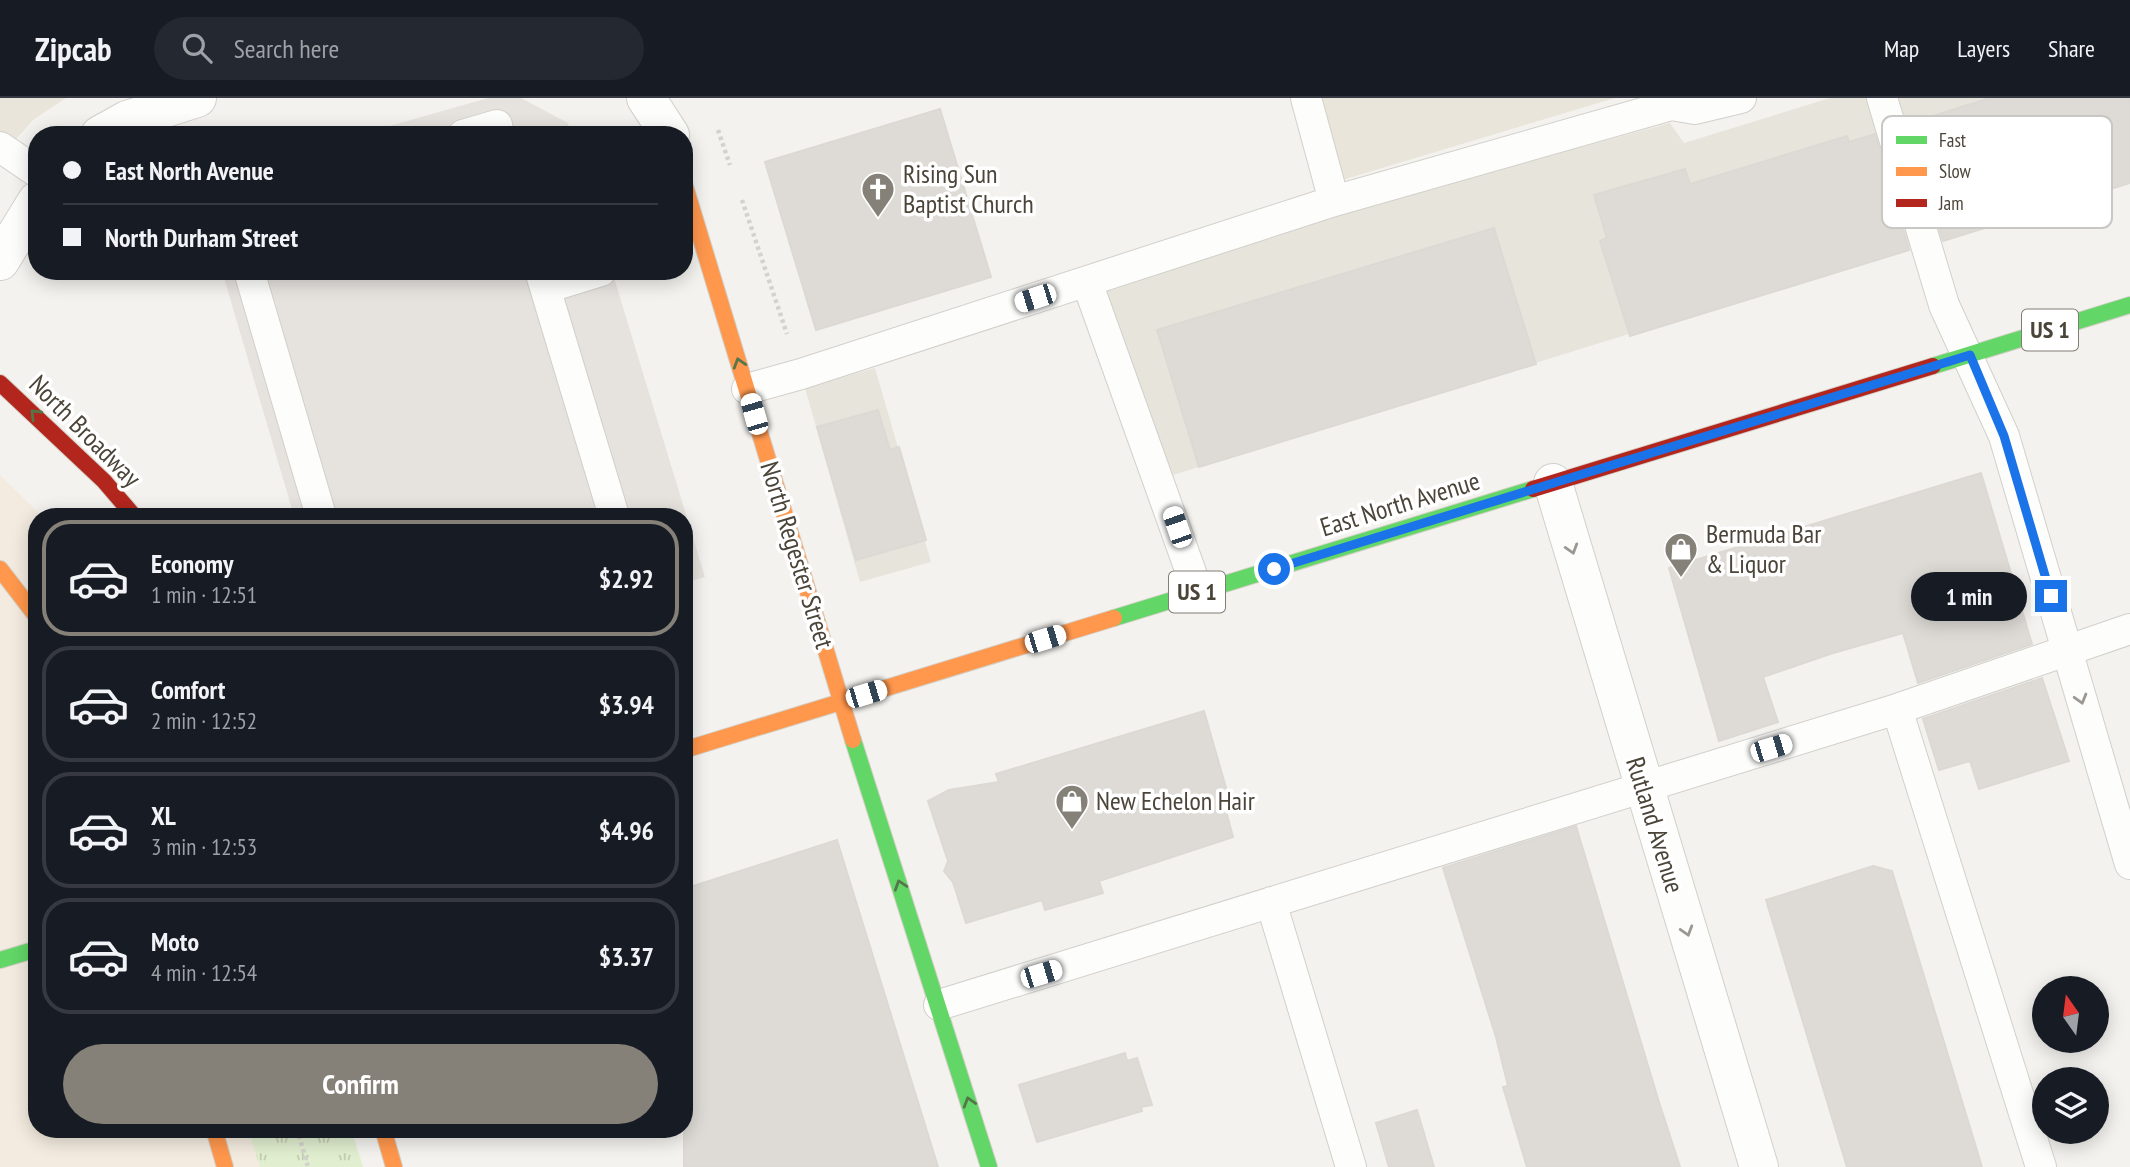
<!DOCTYPE html>
<html lang="en">
<head>
<meta charset="utf-8">
<style>
	body { margin:0; font-family:"PT Sans Narrow",sans-serif; background:#242831; color:#f1f3f6; height:100vh; display:flex; flex-direction:column; font-size:26px; white-space:nowrap }
	* { box-sizing:border-box; margin:0 }
	p { font-size:23px; color:#9ea1a6 }
	.icon { flex:none; width:38px; height:38px; fill:none; stroke:currentColor; stroke-width:2; stroke-linecap:round; stroke-linejoin:round }
	.map { position:relative; flex:1; overflow:hidden }
	.side { position:absolute; left:28px; top:410px; width:665px; height:630px; display:flex; flex-direction:column; background:#171b24; border-radius:28px; box-shadow:0 4px 18px #0003 }
	.side>* { flex:none }
	.hud { position:absolute; left:28px; top:28px; width:665px; height:154px; border-radius:28px; box-shadow:0 4px 18px #0003; display:grid; align-content:center; height:154px; padding:0 35px; background:#171b24 }
	.needle { width:46px; rotate:346deg }
	.buttons { position:absolute; left:2032px; top:878px; display:grid; gap:14px }
	.buttons a { display:grid; place-items:center; width:77px; height:77px; border-radius:50%; background:#171b24; box-shadow:0 4px 18px #0003; font-size:35px }
	.end { position:absolute; width:32px; height:32px; margin:-16px; border:9px solid #1a73e8; background:#fff; box-shadow:0 0 0 4px #fff }
	.from { border-radius:50% }
	.bubble { position:absolute; height:49px; border-radius:24px; background:#171b24; box-shadow:0 4px 18px #0003; font-size:23px; font-weight:700; line-height:49px; text-align:center }
	.car { position:absolute; width:21px; height:42px; margin:-21px -10px; border-radius:9px; box-shadow:0 0 5px 2px #0007; background:linear-gradient(#fff 24%,#345 0 40%,#fff 0 76%,#345 0 86%,#fff 0) }
	.hud b { display:flex; align-items:center; gap:24px; height:66px; font-size:26px }
	.hud b+b { border-top:2px solid #363941 }
	.hud i { width:18px; height:18px; background:#f1f3f6 }
	ul { padding:12px 0 0; list-style:none }
	li { display:flex; align-items:center; gap:21px; height:116px; margin:0 14px 10px; padding:0 21px; border:4px solid #363941; border-radius:28px }
	li div { flex:1 }
	li b { display:block; font-size:26px }
	li em { font-style:normal; font-weight:700 }
	li.on { border-color:#868178 }
	li>.icon { width:63px; height:63px; stroke-width:1.5 }
	.action { display:flex; gap:14px; margin-top:auto; padding:14px 35px }
	.action a { flex:1; height:80px; border-radius:42px; background:#868178; color:#fff; font-size:28px; font-weight:700; line-height:80px; text-align:center }
	header { display:flex; align-items:center; gap:42px; box-sizing:border-box; height:98px; padding:0 35px; background:#171b24; border-bottom:2px solid #363941 }
	header strong { font-size:33px }
	nav { display:flex; gap:38px; margin-inline-start:auto; font-size:24px }
	.search { width:490px; height:63px; background:#242831; display:flex; align-items:center; gap:18px; box-sizing:border-box; padding:0 24px; border-radius:38px; color:#9ea1a6; font-size:26px }
	.map>svg:first-child { display:block }
</style>
</head>
<body>
<header>
<strong>Zipcab</strong>
<div class="search"><svg class="icon" aria-label="search" viewBox="0 0 24 24"><circle cx="10" cy="10" r="6"/><path d="M15 15l6 6"/></svg>Search here</div>
<nav><a>Map</a><a>Layers</a><a>Share</a></nav>
</header>
<div class="map">
<svg width="2130" height="1069" viewBox="0 0 2130 1069">
	<defs>
		<pattern id="grass-tufts" width="24" height="20" patternUnits="userSpaceOnUse" patternTransform="scale(1.75)"><rect width="24" height="20" fill="#e1eecf"/><path d="M3 7l-1-3M5 7V3M7 7l1-3M15 17l-1-3M17 17v-4M19 17l1-3" fill="none" stroke="#c3cdb2"/></pattern>
	</defs>
	<rect width="100%" height="100%" fill="#f4f2ee"/>
	<path fill="#e7e4dc" d="M1830,0h300v81l-957,296 -86,-193 583,-159 14,20z
		M875,270l56,194 -71,20 -55,-194z"/>
	<path fill="#f3ebdf" d="M0,377l42,41h-5v613h260l12,38h-309z"/>
	<path fill="#eae5da" d="M0,0h66l-33,22 -33,37z
		M1315,0h300l-276,83z"/>
	<path fill="url(#grass-tufts)" d="M248,1031h103l12,38h-103z"/>
	<path fill="#e6e3df" d="M488,0h33l47,25 3,12h-213z
		M222,173h390l93,306 -21,6v-67h-390z"/>
	<path fill="#dedbd6" stroke="#dcd9d4" stroke-width="2" d="M1990,0h140v85l-187,58 -35,-117z
		M940,11l51,168 -175,53 -51,-168z
		M1875,36l34,116 -279,86 -30,-95 7,-3 -13,-43 91,-26 5,15 157,-48 2,6z
		M1494,130l42,136 -337,103 -42,-137z
		M878,312l12,40 9,-3 27,93 -70,20 -39,-133z
		M1981,375l51,171 -114,39 -15,-50 -73,21 -67,23 15,45 -59,19 -50,-173z
		M2042,580l27,83 -90,28 -9,-28 -31,9 -16,-51z
		M1204,613l24,84 -6,1 11,41 -134,44 4,12 -58,17 -3,-10 -76,23 -13,-41 -9,-11 4,-10 -20,-60 21,-11 50,-8 -3,-8z
		M1576,728l82,273 22,68h-153l-24,-80 5,-1 -12,-49 -53,-169z
		M837,742l101,327h-254v-278z
		M1873,768l19,5 90,296h-135l-81,-267z
		M1125,955l2,8 10,-3 15,47 -11,2 1,4 -105,31 -18,-57z
		M1417,1012l17,57h-45l-13,-44z"/>
	<g fill="none" stroke-linecap="round" stroke-linejoin="round">
		<defs>
			<path id="lane" d="M1306,0l28,103
				M1882,0l62,207 60,131 126,428
				M463,37l34,-10 2,10
				M0,49l37,25
				M249,173l72,245
				M540,173l74,245
				M1087,184l111,310
				M546,190l55,-17
				M747,291l54,-15 533,-173 337,-96 24,4 46,-11
				M1897,611l144,458
				M1271,804l80,265
				M939,907l958,-296 233,-80"/>
			<path id="street" d="M646,0l24,37
				M100,37l27,-15 70,-22
				M0,163l37,-60
				M1553,385l206,684"/>
			<path id="fast" d="M1933,268l197,-61
				M1114,520l419,-129
				M853,642l136,427
				M0,862l37,-11"/>
			<path id="slow" d="M684,85l169,557
				M0,471l37,48
				M684,652l430,-132
				M214,1031l11,38
				M383,1031l11,38"/>
			<path id="jam" d="M0,285l104,98 30,35
				M1533,391l400,-123"/>
		</defs>
		<use href="#lane" stroke="#d2d0cb" stroke-width="32"/>
		<use href="#street" stroke="#d2d0cb" stroke-width="40"/>
		<use href="#fast" stroke="#d3cfc5" stroke-width="18"/>
		<use href="#slow" stroke="#d3cfc5" stroke-width="18"/>
		<use href="#jam" stroke="#d3cfc5" stroke-width="18"/>
		<path stroke="#d3d2cc" stroke-width="4.5" stroke-dasharray="3.5 3.5" stroke-linecap="butt" d="M718,32l12,35
			M742,102l45,134
			M297,1031l11,38"/>
		<use href="#lane" stroke="#fdfdfc" stroke-width="30"/>
		<use href="#street" stroke="#fdfdfc" stroke-width="38"/>
		<use href="#fast" stroke="#63d668" stroke-width="16"/>
		<use href="#slow" stroke="#ff974d" stroke-width="16"/>
		<use href="#jam" stroke="#b3261e" stroke-width="16"/>
	</g>
	<defs><path id="oneway-chevron" d="M-2-3.5L2.5 0L-2 3.5" fill="none" stroke-width="1.6" stroke-linecap="round" stroke-linejoin="round" transform="scale(1.75)"/></defs>
	<g stroke="#537749">
		<use href="#oneway-chevron" transform="translate(739 265) rotate(-107)"/>
		<use href="#oneway-chevron" transform="translate(35 316) rotate(-135)"/>
		<use href="#oneway-chevron" transform="translate(900 787) rotate(-108)"/>
		<use href="#oneway-chevron" transform="translate(969 1004) rotate(-107)"/>
	</g>
	<g stroke="#9b9791">
		<use href="#oneway-chevron" transform="translate(1572 451) rotate(73)"/>
		<use href="#oneway-chevron" transform="translate(2081 601) rotate(74)"/>
		<use href="#oneway-chevron" transform="translate(1687 833) rotate(73)"/>
	</g>
	<g fill="none" stroke-linecap="round" stroke-linejoin="round">
		<path stroke="#1a73e8" stroke-width="9" d="M1274,471l696,-214 34,81 47,160"/>
	</g>
	<defs>
		<symbol id="church-pin" viewBox="-11 -11 22 30"><path d="M0 17L-7.5 6A9.5 9.5 0 1 1 7.5 6Z" fill="#868178" stroke="#fff"/><path d="M-1.2-6h2.4v3.5h3.3v2.4h-3.3V6h-2.4V-.1h-3.3v-2.4h3.3Z" fill="#fff"/></symbol>
		<symbol id="shop-pin" viewBox="-11 -11 22 30"><path d="M0 17L-7.5 6A9.5 9.5 0 1 1 7.5 6Z" fill="#868178" stroke="#fff"/><path d="M-5-2.5h2.3a2.7 3.5 0 0 1 5.4 0H5L5.5 6h-11ZM-1.5-2.5h3a1.5 2.3 0 0 0-3 0Z" fill="#fff"/></symbol>
	</defs>
	<g fill-rule="evenodd">
		<use href="#church-pin" x="859" y="72" width="38" height="52"/>
		<use href="#shop-pin" x="1662" y="432" width="38" height="52"/>
		<use href="#shop-pin" x="1053" y="684" width="38" height="52"/>
	</g>
	<g text-anchor="middle" stroke-width="7" stroke-linejoin="round" paint-order="stroke">
		<g fill="#fff" stroke="#817c74" stroke-width="2">
			<rect x="2022" y="211.5" width="56" height="41" rx="5"/>
			<rect x="1169" y="473.5" width="56" height="41" rx="5"/>
		</g>
		<g font-size="24" font-weight="bold" fill="#4b4439">
			<text x="2050" y="240">US 1</text>
			<text x="1197" y="502">US 1</text>
		</g>
		<g font-size="26" fill="#4b4439" stroke="#fff" text-anchor="start">
			<text x="903" y="85">Rising Sun<tspan x="903" dy="30">Baptist Church</tspan></text>
			<text x="1706" y="445">Bermuda Bar<tspan x="1706" dy="30">&amp; Liquor</tspan></text>
			<text x="1096" y="712">New Echelon Hair</text>
		</g>
		<g font-size="26" fill="#4b4439" stroke="#fff">
			<text transform="translate(85 333) rotate(45)" y="9">North Broadway</text>
			<text transform="translate(1400 406) rotate(-17)" y="9">East North Avenue</text>
			<text transform="translate(797 457) rotate(73)" y="9">North Regester Street</text>
			<text transform="translate(1655 727) rotate(73)" y="9">Rutland Avenue</text>
		</g>
	</g>
	<rect x="1882" y="18" width="230" height="112" rx="10" fill="#fff" stroke="#c9c7c4" stroke-width="2"/>
	<rect x="1896" y="38" width="31" height="8" fill="#63d668"/>
	<rect x="1896" y="69" width="31" height="9" fill="#ff974d"/>
	<rect x="1896" y="101" width="31" height="8" fill="#b3261e"/>
	<g font-size="19" fill="#4b4439">
		<text x="1939" y="49">Fast</text>
		<text x="1939" y="80">Slow</text>
		<text x="1939" y="112">Jam</text>
	</g>
</svg>
<div class="buttons">
<a><svg class="needle" viewBox="-14 -14 28 28"><path d="M0-13l5 13h-10z" fill="#e53935"/><path d="M0 13l5-13h-10z" fill="#9ea1a6"/></svg></a>
<a><svg class="icon" aria-label="layers" viewBox="0 0 24 24"><path d="M12 4l9 5-9 5-9-5zM3 14l9 5 9-5"/></svg></a>
</div>
<i class="end from" style="left:1274px;top:471px"></i>
<i class="end" style="left:2051px;top:498px"></i>
<div class="bubble" style="left:1911px;top:474px;width:116px">1 min</div>
<i class="car" style="left:1035px;top:200px;rotate:252deg"></i>
<i class="car" style="left:754px;top:316px;rotate:344deg"></i>
<i class="car" style="left:1177px;top:429px;rotate:341deg"></i>
<i class="car" style="left:1045px;top:541px;rotate:73deg"></i>
<i class="car" style="left:866px;top:596px;rotate:73deg"></i>
<i class="car" style="left:1771px;top:650px;rotate:73deg"></i>
<i class="car" style="left:1041px;top:876px;rotate:73deg"></i>
<div class="hud">
<b><i class="from"></i>East North Avenue</b>
<b><i></i>North Durham Street</b>
</div>
<section class="side">
<ul>
<li class="on"><svg class="icon" aria-label="car" viewBox="0 0 24 24"><path d="M5 17H2v-5l4-1 3-4h7l3 4 3 1v5h-3M9 17h6M6 11h13"/><circle cx="7" cy="17" r="2"/><circle cx="17" cy="17" r="2"/></svg><div><b>Economy</b><p>1 min · 12:51</p></div><em>$2.92</em></li>
<li><svg class="icon" aria-label="car" viewBox="0 0 24 24"><path d="M5 17H2v-5l4-1 3-4h7l3 4 3 1v5h-3M9 17h6M6 11h13"/><circle cx="7" cy="17" r="2"/><circle cx="17" cy="17" r="2"/></svg><div><b>Comfort</b><p>2 min · 12:52</p></div><em>$3.94</em></li>
<li><svg class="icon" aria-label="car" viewBox="0 0 24 24"><path d="M5 17H2v-5l4-1 3-4h7l3 4 3 1v5h-3M9 17h6M6 11h13"/><circle cx="7" cy="17" r="2"/><circle cx="17" cy="17" r="2"/></svg><div><b>XL</b><p>3 min · 12:53</p></div><em>$4.96</em></li>
<li><svg class="icon" aria-label="car" viewBox="0 0 24 24"><path d="M5 17H2v-5l4-1 3-4h7l3 4 3 1v5h-3M9 17h6M6 11h13"/><circle cx="7" cy="17" r="2"/><circle cx="17" cy="17" r="2"/></svg><div><b>Moto</b><p>4 min · 12:54</p></div><em>$3.37</em></li>
</ul>
<div class="action"><a>Confirm</a></div>
</section>
</div>
</body>
</html>
